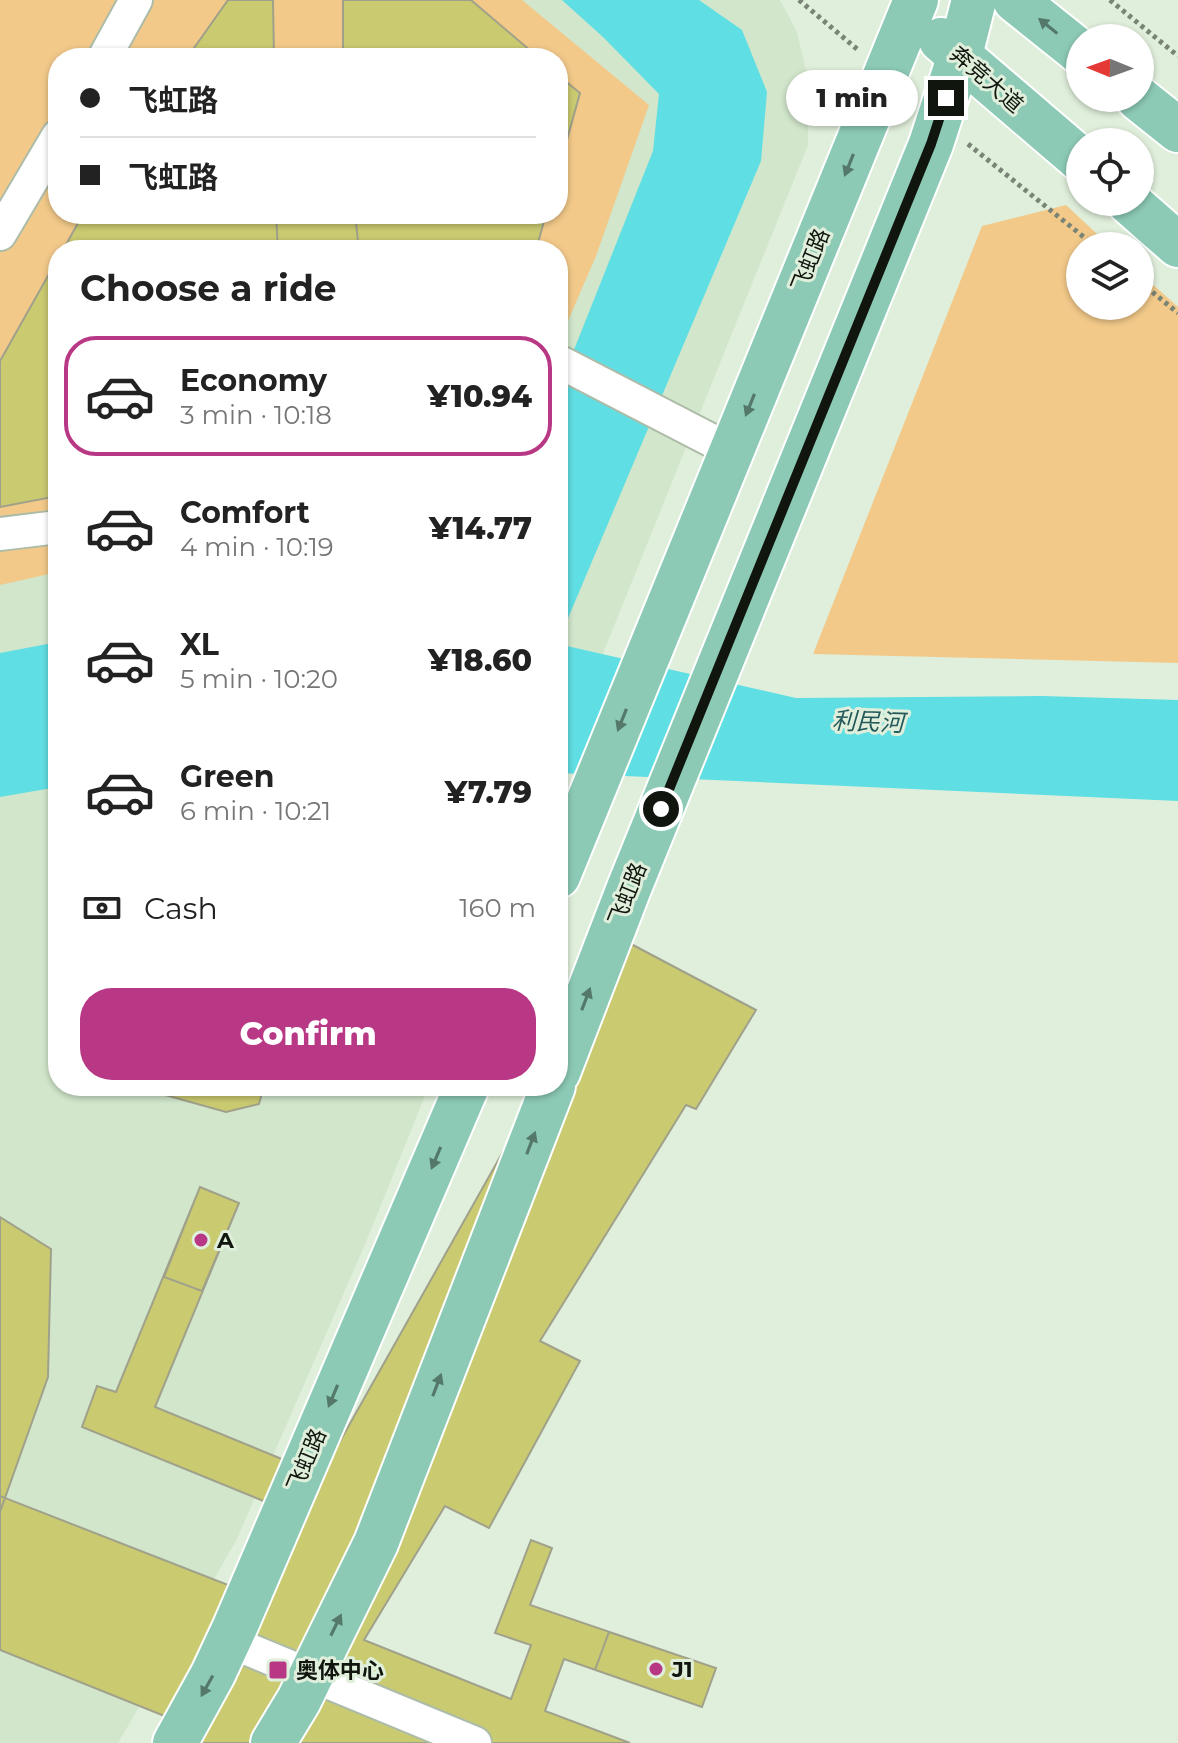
<!DOCTYPE html>
<html lang="en">
<head>
<meta charset="utf-8">
<style>
	body { margin:0; font-family:Montserrat,"Noto Sans SC",sans-serif; background:#f6f6f6; color:#222; height:100vh; display:flex; flex-direction:column; font-size:30px; white-space:nowrap }
	* { box-sizing:border-box; margin:0 }
	p { font-size:26px; color:#767676 }
	.icon { flex:none; width:44px; height:44px; fill:none; stroke:currentColor; stroke-width:2; stroke-linecap:round; stroke-linejoin:round }
	.map { position:relative; flex:1; overflow:hidden }
	.drawer { position:absolute; left:48px; top:240px; width:520px; height:856px; display:flex; flex-direction:column; background:#fff; border-radius:32px; box-shadow:0 2px 6px #0004 }
	.drawer>* { flex:none }
	.banner { position:absolute; left:48px; top:48px; width:520px; height:176px; border-radius:32px; box-shadow:0 2px 6px #0004; display:grid; align-content:center; height:176px; padding:0 32px; background:#fff }
	.needle { width:52px; rotate:271deg }
	.buttons { position:absolute; left:1066px; top:24px; display:grid; gap:16px }
	.buttons a { display:grid; place-items:center; width:88px; height:88px; border-radius:50%; background:#fff; box-shadow:0 2px 6px #0004; font-size:40px }
	.end { position:absolute; width:36px; height:36px; margin:-18px; border:10px solid #10150e; background:#fff; box-shadow:0 0 0 4px #fff }
	.from { border-radius:50% }
	.bubble { position:absolute; height:56px; border-radius:28px; background:#fff; box-shadow:0 2px 6px #0004; font-size:26px; font-weight:800; line-height:56px; text-align:center }
	.banner b { display:flex; align-items:center; gap:28px; height:76px; font-size:30px }
	.banner b+b { border-top:2px solid #e0e0e0 }
	.banner i { width:20px; height:20px; background:#222 }
	ul { padding:0; list-style:none }
	li { display:flex; align-items:center; gap:24px; height:120px; margin:0 16px 12px; padding:0 16px; border:4px solid transparent; border-radius:32px }
	li div { flex:1 }
	li b { display:block; font-size:30px }
	li em { font-style:normal; font-weight:800 }
	li.active { border-color:#b83885 }
	li>.icon { width:72px; height:72px; stroke-width:1.5 }
	h2 { padding:0 32px; font-size:36px; line-height:96px }
	.pay { display:flex; align-items:center; gap:20px; height:88px; padding:0 32px; font-size:30px }
	.pay p { margin-inline-start:auto }
	.primary-button { display:flex; gap:16px; margin-top:auto; padding:16px 32px }
	.primary-button a { flex:1; height:92px; border-radius:32px; background:#b83885; color:#fff; font-size:32px; font-weight:800; line-height:92px; text-align:center }
	.map>svg:first-child { display:block }
</style>
</head>
<body>
<div class="map">
<svg width="1178" height="1743" viewBox="0 0 1178 1743">
	<rect width="100%" height="100%" fill="#e0efdb"/>
	<path fill="#d1e6cb" fill-rule="evenodd" d="M0,0h780l17,32 10,43 1,70 -250,620v-515h-500v836h371l-63,156 -130,299 -118,202h-118zM58,58h500v156h-500z"/>
	<path fill="#f2c989" fill-rule="evenodd" d="M0,0h522l127,105 -53,151 -38,88v-94h-500v322l-58,13zM58,58h500v156h-500z
		M1066,205l44,41h-30v60h60v-33l38,34v356l-365,-9 169,-428z"/>
	<path fill="#5fdee3" d="M562,0h137l43,30 25,62 -6,69 -203,481v-252l95,-239 6,-57 -56,-57z
		M58,642v145l-58,10v-144z
		M558,644l238,54 246,-2 136,4v101l-620,-28z"/>
	<path fill="#caca71" stroke="#a0a18a" stroke-width="2" d="M228,0h45l1,58h-87z
		M343,0h128l68,58h-196z
		M558,75l22,18 -22,79z
		M83,214h193l2,36h-215z
		M276,214h79l4,36h-81z
		M355,214h191l-10,36h-177z
		M58,258v238l-58,11v-146z
		M614,935l142,75 -60,99 -10,-4 -146,236 40,20 -91,167 -44,-22 -81,134 147,59 20,-54 -36,-12 36,-93 21,8 -22,57 186,63 -14,39 -138,-48 -19,52 85,32h-473l15,-24 -172,-69v-154l251,98 47,-79 -216,-88 15,-41 19,6 84,-205 39,16 -84,204 166,68 219,-389z
		M133,1086h131l-5,18 -33,8z
		M200,1187l39,16 -37,88 -38,-14z
		M0,1217l51,32 -3,128 -48,135z
		M609,1632l107,36 -14,39 -107,-37z"/>
	<g fill="none" stroke-linecap="round" stroke-linejoin="round">
		<defs>
			<path id="minor" d="M104,58l32,-58
				M0,234l58,-98
				M558,361l174,90
				M0,534l58,-7
				M228,1641l247,102"/>
			<path id="primary" d="M1015,0l65,52
				M941,40l139,119
				M1138,98l40,32
				M1129,202l49,43
				M558,876l358,-876
				M558,1072l71,-184 302,-744 29,-89 14,-55
				M175,1743l38,-69 22,-47 232,-541
				M273,1743l26,-43 77,-157 177,-457"/>
		</defs>
		<use href="#minor" stroke="#adbca8" stroke-width="36"/>
		<use href="#primary" stroke="#fff" stroke-width="48"/>
		<path stroke="#7a8476" stroke-width="5" stroke-dasharray="4 4" stroke-linecap="butt" d="M799,0l58,49
			M1110,0l68,56
			M968,144l127,102
			M1140,282l38,31"/>
		<use href="#minor" stroke="#fff" stroke-width="32"/>
		<use href="#primary" stroke="#8ccab6" stroke-width="44"/>
	</g>
	<defs><path id="oneway-solid" d="M-6-.8H1V-3.2L6.5 0L1 3.2V.8H-6Z" transform="scale(2)"/></defs>
	<g fill="#54796a">
		<use href="#oneway-solid" transform="translate(1048 26) rotate(-141)"/>
		<use href="#oneway-solid" transform="translate(849 165) rotate(112)"/>
		<use href="#oneway-solid" transform="translate(750 405) rotate(112)"/>
		<use href="#oneway-solid" transform="translate(622 720) rotate(112)"/>
		<use href="#oneway-solid" transform="translate(586 999) rotate(-69)"/>
		<use href="#oneway-solid" transform="translate(531 1143) rotate(-69)"/>
		<use href="#oneway-solid" transform="translate(436 1158) rotate(113)"/>
		<use href="#oneway-solid" transform="translate(437 1385) rotate(-69)"/>
		<use href="#oneway-solid" transform="translate(333 1396) rotate(113)"/>
		<use href="#oneway-solid" transform="translate(336 1625) rotate(-64)"/>
		<use href="#oneway-solid" transform="translate(207 1686) rotate(119)"/>
	</g>
	<g fill="none" stroke-linecap="round" stroke-linejoin="round">
		<path stroke="#10150e" stroke-width="10" d="M661,809l270,-665 15,-46"/>
	</g>
	<g fill="#b83885" stroke="#e0efdb" stroke-width="3">
		<circle cx="201" cy="1240" r="8"/>
		<circle cx="656" cy="1669" r="8"/>
		<rect x="268" y="1660" width="20" height="20" rx="4"/>
	</g>
	<g text-anchor="middle" stroke-width="6" stroke-linejoin="round" paint-order="stroke">
		<g font-size="22" fill="#10150e" stroke="#e0efdb">
			<text transform="translate(987 79) rotate(41)" y="8">奔竞大道</text>
			<text transform="translate(810 260) rotate(-68)" y="8">飞虹路</text>
			<text transform="translate(627 894) rotate(-68)" y="8">飞虹路</text>
			<text transform="translate(306 1460) rotate(-67)" y="8">飞虹路</text>
		</g>
		<g font-size="22" font-weight="bold" fill="#10150e" stroke="#e0efdb" text-anchor="start">
			<text x="217" y="1248">A</text>
			<text x="672" y="1677">J1</text>
			<text x="296" y="1678">奥体中心</text>
		</g>
		<g font-size="24" font-style="italic" fill="#23595b" stroke="#e0efdb">
			<text transform="translate(868 722) rotate(2)" y="8">利民河</text>
		</g>
	</g>
</svg>
<div class="buttons">
<a><svg class="needle" viewBox="-14 -14 28 28"><path d="M0-13l5 13h-10z" fill="#e53935"/><path d="M0 13l5-13h-10z" fill="#767676"/></svg></a>
<a><svg class="icon" aria-label="locate" viewBox="0 0 24 24"><circle cx="12" cy="12" r="6"/><path d="M12 2v4M12 18v4M2 12h4M18 12h4"/></svg></a>
<a><svg class="icon" aria-label="layers" viewBox="0 0 24 24"><path d="M12 4l9 5-9 5-9-5zM3 14l9 5 9-5"/></svg></a>
</div>
<i class="end from" style="left:661px;top:809px"></i>
<i class="end" style="left:946px;top:98px"></i>
<div class="bubble" style="left:786px;top:70px;width:132px">1 min</div>
<div class="banner">
<b><i class="from"></i>飞虹路</b>
<b><i></i>飞虹路</b>
</div>
<section class="drawer">
<h2>Choose a ride</h2>
<ul>
<li class="active"><svg class="icon" aria-label="car" viewBox="0 0 24 24"><path d="M5 17H2v-5l4-1 3-4h7l3 4 3 1v5h-3M9 17h6M6 11h13"/><circle cx="7" cy="17" r="2"/><circle cx="17" cy="17" r="2"/></svg><div><b>Economy</b><p>3 min · 10:18</p></div><em>¥10.94</em></li>
<li><svg class="icon" aria-label="car" viewBox="0 0 24 24"><path d="M5 17H2v-5l4-1 3-4h7l3 4 3 1v5h-3M9 17h6M6 11h13"/><circle cx="7" cy="17" r="2"/><circle cx="17" cy="17" r="2"/></svg><div><b>Comfort</b><p>4 min · 10:19</p></div><em>¥14.77</em></li>
<li><svg class="icon" aria-label="car" viewBox="0 0 24 24"><path d="M5 17H2v-5l4-1 3-4h7l3 4 3 1v5h-3M9 17h6M6 11h13"/><circle cx="7" cy="17" r="2"/><circle cx="17" cy="17" r="2"/></svg><div><b>XL</b><p>5 min · 10:20</p></div><em>¥18.60</em></li>
<li><svg class="icon" aria-label="car" viewBox="0 0 24 24"><path d="M5 17H2v-5l4-1 3-4h7l3 4 3 1v5h-3M9 17h6M6 11h13"/><circle cx="7" cy="17" r="2"/><circle cx="17" cy="17" r="2"/></svg><div><b>Green</b><p>6 min · 10:21</p></div><em>¥7.79</em></li>
</ul>
<div class="pay"><svg class="icon" aria-label="cash" viewBox="0 0 24 24"><path d="M3 7h18v10H3z"/><circle cx="12" cy="12" r="2"/></svg>Cash<p>160 m</p></div>
<div class="primary-button"><a>Confirm</a></div>
</section>
</div>
</body>
</html>
